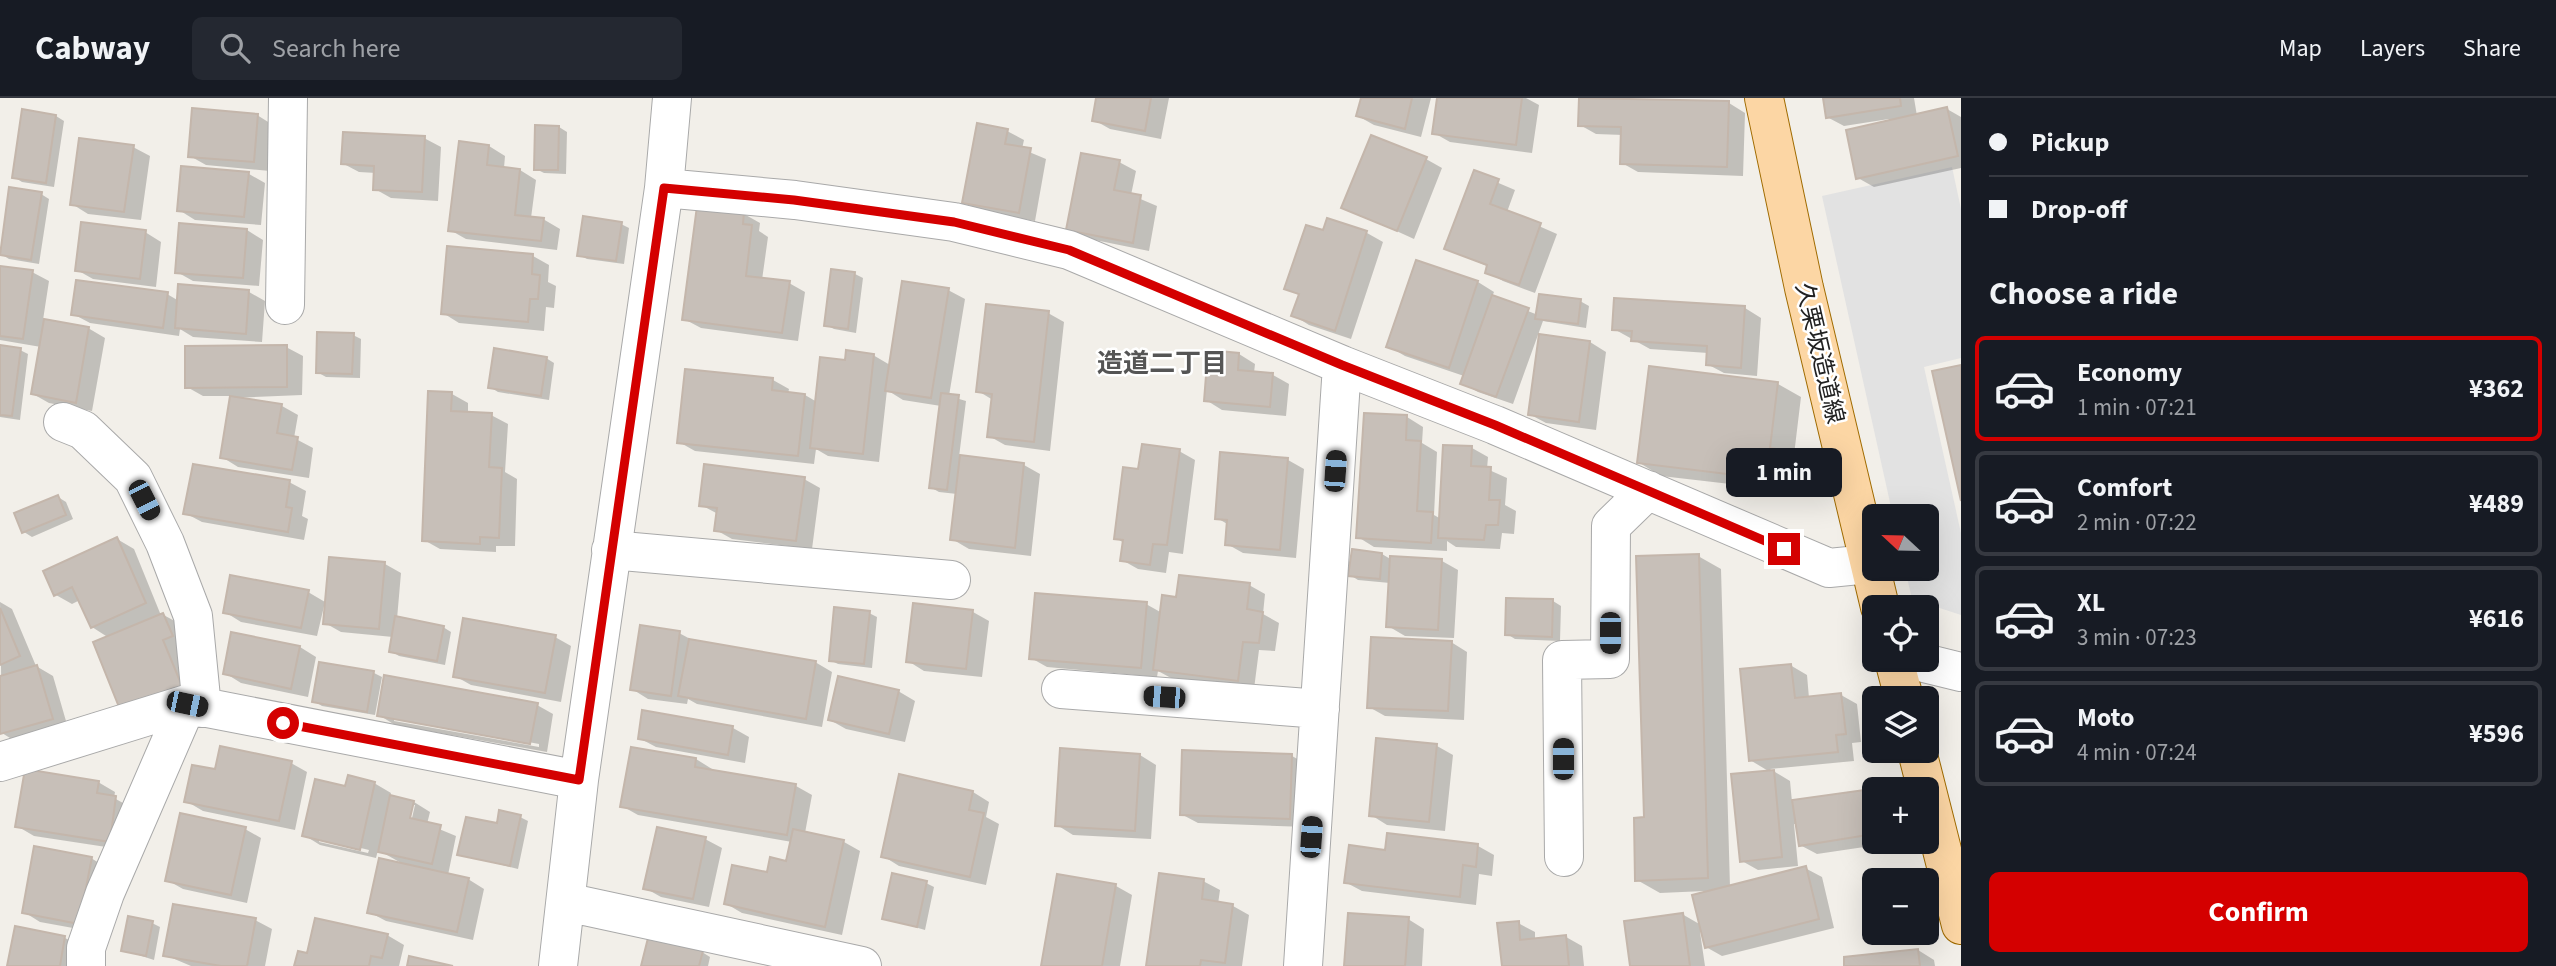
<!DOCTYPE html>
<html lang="en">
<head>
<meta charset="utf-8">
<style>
	body { margin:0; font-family:"Source Sans 3","Noto Sans JP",sans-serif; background:#242831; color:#f1f3f6; height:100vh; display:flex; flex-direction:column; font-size:26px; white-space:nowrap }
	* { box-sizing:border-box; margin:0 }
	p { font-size:23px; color:#9ea1a6 }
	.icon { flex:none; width:38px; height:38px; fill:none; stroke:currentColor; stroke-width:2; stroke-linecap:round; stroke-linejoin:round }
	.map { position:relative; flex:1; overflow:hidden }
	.panel { display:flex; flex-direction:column; background:#171b24; width:595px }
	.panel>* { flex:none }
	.guide { display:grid; align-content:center; height:154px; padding:0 28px; background:#171b24 }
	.needle { width:46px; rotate:292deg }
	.buttons { position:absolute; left:1862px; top:406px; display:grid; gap:14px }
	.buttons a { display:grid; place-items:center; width:77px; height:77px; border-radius:10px; background:#171b24; box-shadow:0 7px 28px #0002; font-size:35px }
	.end { position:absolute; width:32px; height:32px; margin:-16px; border:9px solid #d40000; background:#fff; box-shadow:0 0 0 4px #fff }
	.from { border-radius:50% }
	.bubble { position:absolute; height:49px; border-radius:10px; background:#171b24; box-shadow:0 7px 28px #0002; font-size:23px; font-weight:700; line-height:49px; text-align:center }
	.car { position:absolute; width:21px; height:42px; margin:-21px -10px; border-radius:9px; box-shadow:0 0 5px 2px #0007; background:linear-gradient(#222 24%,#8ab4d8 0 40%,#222 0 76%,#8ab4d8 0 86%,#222 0) }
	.guide b { display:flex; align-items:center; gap:24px; height:66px; font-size:26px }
	.guide b+b { border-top:2px solid #363941 }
	.guide i { width:18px; height:18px; background:#f1f3f6 }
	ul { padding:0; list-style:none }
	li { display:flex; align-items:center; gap:21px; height:105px; margin:0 14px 10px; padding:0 14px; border:4px solid #363941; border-radius:10px }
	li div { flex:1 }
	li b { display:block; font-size:26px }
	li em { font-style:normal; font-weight:700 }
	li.selected { border-color:#d40000 }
	li>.icon { width:63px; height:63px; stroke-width:1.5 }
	h2 { padding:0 28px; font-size:32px; line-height:84px }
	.primary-button { display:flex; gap:14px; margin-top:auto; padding:14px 28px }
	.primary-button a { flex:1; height:80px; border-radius:10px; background:#d40000; color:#fff; font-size:28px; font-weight:700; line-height:80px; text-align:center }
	header { display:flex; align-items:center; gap:42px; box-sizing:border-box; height:98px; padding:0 35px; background:#171b24; border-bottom:2px solid #363941 }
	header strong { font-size:33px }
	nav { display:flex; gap:38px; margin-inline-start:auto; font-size:24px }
	.search { width:490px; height:63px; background:#242831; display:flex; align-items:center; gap:18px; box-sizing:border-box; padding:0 24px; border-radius:10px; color:#9ea1a6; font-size:26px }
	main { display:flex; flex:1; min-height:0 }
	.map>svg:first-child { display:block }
</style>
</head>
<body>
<header>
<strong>Cabway</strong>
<div class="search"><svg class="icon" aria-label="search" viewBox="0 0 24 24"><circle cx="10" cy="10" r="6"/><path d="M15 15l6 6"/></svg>Search here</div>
<nav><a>Map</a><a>Layers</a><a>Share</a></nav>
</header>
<main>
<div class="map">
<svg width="1961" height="868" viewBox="0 0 1961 868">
	<rect width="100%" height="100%" fill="#f2efe9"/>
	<path fill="#e2e2e2" d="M1952,69l9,42v149l-37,9 37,166v82l-49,-16 -7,-30h22v-53h-34l-71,-320z"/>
	<path fill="#0003" fill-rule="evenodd" d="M1098,0h71l-8,41 -51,-10 -16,-9z
		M1362,0h69l-10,39 -47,-12 -16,-9z
		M1439,0h87l13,7 -7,48 -82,-11 -16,-9z
		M1824,0h90l3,18 30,-7 14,8v51l-87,19 -16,-9 31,-59 -45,7 -17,-9z
		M1729,5l16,10 -2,63 -105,-4 -16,-9 1,-28 -27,-1 -16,-9z
		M23,13l33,5 8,5 -10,66 -32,-5 -8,-5z
		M257,17l16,10 -3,46 -64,-6 -16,-9z
		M559,29l8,5 -1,42 -22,-1 -8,-4z
		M1007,33l17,9 -2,9 24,10 -11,62 -54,-9 -17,-10z
		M424,40l17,9 -3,54 -47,-3 -16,-9 1,-16 -17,-1 -17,-9z
		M489,48l16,10 -1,12 16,2 16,10 -5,38 12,1 17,10 -3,21 -91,-11 -16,-9z
		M133,49l17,9 -9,64 -53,-6 -16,-10z
		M1426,61l16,9 -28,71 -70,-32z
		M1119,64l17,9 -5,24 26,11 -8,45 -64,-13 -17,-9z
		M1475,75l40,17 -8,22 50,22 -22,59 -32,-12 -16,-9 2,-5 -43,-19z
		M249,76l16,9 -4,42 -66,-5 -16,-10z
		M41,96l8,5 -10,65 -30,-5 -8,-5z
		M744,116l16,9 -1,8 9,6 -6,43 27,3 16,9 -7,49 -97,-13 -17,-9z
		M1328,122l39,13 16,9 -32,97 -42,-14 -16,-10 7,-19 -13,-8 38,-55z
		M621,126l8,4 -5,36 -37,-5 -8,-4z
		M247,132l16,10 -4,46 -66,-5 -16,-9z
		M145,134l16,10 -5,45 -63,-8 -16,-9z
		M533,158l16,9 -1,17 8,4 -2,22 -8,-1 -2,24 -85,-8 -16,-10z
		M1417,164l61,20 16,10 -2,5 46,18 42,-14 9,5 -3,22 -43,-7 -30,83 -35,-12 -16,-9 2,-7 -59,-20 -17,-10z
		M0,169l32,5 17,9 -6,39 45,8 17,10 -13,73 -43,-8 -16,-9 8,-47 -41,-7z
		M833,173l22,3 8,4 -7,55 -22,-4 -8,-4z
		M948,192l17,9 -16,97 17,5 -7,56 65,8 16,9 -9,82 -62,-7 -17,-10 5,-45 -18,-2 -9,-5 11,-81 -38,-6 -16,-10 -8,72 -51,-6 -12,-7 -2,15 -119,-13 -16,-9 94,-62 16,9 -1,5 17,1 12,7 30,-40 26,-7 17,10z
		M249,194l16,9 -3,41 -69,-5 -13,-8 -1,7 -89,-13 -17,-9 94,-20 12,7z
		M1745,210l16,10 -4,58 -33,-3 -17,-9 1,-11 -58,-4 -36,-20z
		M1048,215l16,9 -14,129 -45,-6 -16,-9 4,-36 -15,-9z
		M353,237l8,4 -1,39 -34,-1 -9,-5z
		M1590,244l16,10 -10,78 -50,-7 -17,-9z
		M0,249l20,3 8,4 -8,66 -20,-3z
		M286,249l17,9 -1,39 -69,3 49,8 16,9 -4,23 19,10 -4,30 -71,-11 -16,-10 10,-61h-29l-16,-9z
		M1239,256l16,10 -1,9 19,2 16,9 -3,32 -64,-6 -16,-10z
		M546,260l8,5 -5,37 -51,-8 -8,-5z
		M1650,270l128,16 23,13 -7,58 18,10 -4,28 -147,-17 -23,-14z
		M429,295l23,1 16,9v11l23,1 17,9 -3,48 12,7 -2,67h-19v6l-56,-3 -16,-9z
		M1407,319l16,10 -1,16 15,9 -3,63 7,4 31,-71 16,9 -1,12 20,9 -2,27 11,6 -2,23 -12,-1 -2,16 -44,-2 -9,-6v10l-73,-4 -16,-10z
		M1179,353l16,9 -12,94 -14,-2 -3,21 -28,-4 -16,-9 2,-17 -8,-5 24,-67z
		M1222,356l66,6 16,9 -8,89 -53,-5 -16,-9 2,-19 -12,-7z
		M804,381l16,9 -8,61 -80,-10 -16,-9 2,-16 -17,-9z
		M289,384l17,9 -4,25 6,3 -4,21 -102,-18 -17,-9z
		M58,399l8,5 7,17 -41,18 -8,-5z
		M117,441l17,10 26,64 20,11 18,71 -106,-68 -12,-27 -8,4 -16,-9z
		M1382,456l10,6v-2l50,3 16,9 -4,68 -49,-2 -17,-10 2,-43 -32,-3 -8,-5z
		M1698,458l23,13 9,318 75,-19 17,9 12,51 -112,28 -16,-9 -3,-15h-3l5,34h-73l50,-52 19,11 4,-34 -45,2 -23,-13 9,-61z
		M331,461l54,5 16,9 -4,46 46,8 8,5 -6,33 -46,-9 -8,-5 2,-14 -52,-5 -16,-9z
		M1249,487l16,9 -2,20 16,9 -4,28 -16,-1 -5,39 -83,-11 -13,-7 -1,6 -110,-10 -16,-9 115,-54 16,9 16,-14z
		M308,494l17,10 -8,34 -76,-14 -16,-10z
		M1553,503l8,5 -1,35 -45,-2 -8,-5z
		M0,504l12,7 24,57 17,10 15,52 -50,15 -16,-10z
		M973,514l16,9 -7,56 -58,-6 -16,-10z
		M869,515l8,4 -5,51 -34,-4 -8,-4z
		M679,535l15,8 121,21 17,10 -10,55 -125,-23 -9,-5 -1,5 -39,-5 -16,-10z
		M233,536l67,13 16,10 -8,40 -67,-14 -16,-10z
		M555,539l16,9 -10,56 -90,-17 -16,-9z
		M1451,544l16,10 -3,68 -79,-4 -16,-9z
		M1790,567l17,10 2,23 32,-3 16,9 4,38 -9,1 2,18 -84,8 20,12 2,21 82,-12v52h24l-81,12 -17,-9 -3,-21h-3l4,42 -40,4 -16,-9 28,-89 -20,-12z
		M374,575l8,4 -7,38 -53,-9 -8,-5z
		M898,593l17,10 -10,41 -59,-13 -16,-9z
		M537,607l16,9 -6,38 -152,-27 -16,-10zM394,619l145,27v3l-145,-26z
		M733,630l16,9 -4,26 -89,-16 -17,-9z
		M1377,642l60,6 16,9 -8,76 -58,-6 -16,-10z
		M1062,652l78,5 16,10 -5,74 -78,-4 -16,-10z
		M1292,658l16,9 -2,62 -108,-4 -17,-9z
		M696,661l16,10 -1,3 85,14 16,9 -7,38 39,9 16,9 -18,84 -100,-22 -17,-10 63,-40 4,-21 -154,-27 -16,-9z
		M291,665l16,9 -12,58 -92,-19 -17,-10z
		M901,678l72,16 16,10 -3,15 13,7 -13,61 -87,-19 -16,-10z
		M98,684l17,10 -1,6 18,10 -6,42 -92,-14 -17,-10z
		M374,685l17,10 -1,4 24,5 16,10 -3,12 29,12 -8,39 20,4 16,10 -11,51 -87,-19 -17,-9 34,-48 -25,-14 -2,8 -56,-13 -16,-10 43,-47zM412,707h3l-5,22h-3zM319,740l50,12 -1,3 -49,-11z
		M520,719l8,4 -10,48 -59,-15 39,-29z
		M245,731l16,9 -14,65 -64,-14 -16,-9z
		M1389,737l89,11 16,9 -2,21 -13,-2 -3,31 -114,-14 -17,-9 42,-30z
		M705,741l17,9 -13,59 -48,-10 -16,-9z
		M91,760l16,10 -12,64 -55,-10 -16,-10z
		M1203,783l17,9 -2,14 15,2 16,9 -7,51h-94z
		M926,785l8,4 -9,43 -41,-12z
		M1116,788l16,9 -12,71h-77z
		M1408,821l16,10 -2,37h-76z
		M255,822l17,9 -7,37h-74l-26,-11z
		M152,825l8,4 -6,33 -31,-10z
		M1518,825l17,9v8l31,-3 16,9 2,20h-81z
		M16,830l49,10 8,4 -4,24h-60z
		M387,837l17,10 -5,21h-103l12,-10z
		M1918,852l16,10 1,6h-89z
		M702,854l8,5 -2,9h-65z"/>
	<path fill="#c7bfb8" stroke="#c4b6ab" stroke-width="2" d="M1096,0h55l-6,33 -53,-10z
		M1361,0h51l-7,31 -49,-13z
		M1437,0h85l-6,47 -84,-11z
		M1579,0l150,3 -2,66 -107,-3 1,-37 -43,-1z
		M1823,0h77l1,8 -75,12z
		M1947,9l11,49 -102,23 -10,-49z
		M192,10l66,6 -4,48 -66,-5z
		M22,11l34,6 -10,68 -34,-5z
		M977,25l31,6 -3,15 26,4 -12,65 -57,-10z
		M535,27l24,1 -1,44h-24z
		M343,34l82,4 -3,56 -49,-2 1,-24 -33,-2z
		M1371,37l56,22 -30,74 -56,-23z
		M79,40l55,7 -10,67 -54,-7z
		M459,43l30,4 -2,20 33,4 -5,46 29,3 -3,23 -93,-10z
		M1081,55l39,7 -6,30 27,5 -8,48 -67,-13z
		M181,68l68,6 -5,45 -67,-6z
		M1474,72l25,9 -9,25 51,19 -22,62 -34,-12 2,-8 -43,-16z
		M9,89l33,5 -11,68 -31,-5z
		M697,108l47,6 -1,12 9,1 -6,51 44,5 -8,52 -100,-13z
		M583,118l39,6 -6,39 -39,-5z
		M1327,120l40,13 -32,100 -44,-15 8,-22 -15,-5 22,-64 17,5z
		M81,124l65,8 -6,49 -65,-8z
		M179,125l68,6 -4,49 -68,-5z
		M447,148l86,8 -1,20 8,1 -2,24h-8l-2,23 -87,-8z
		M1416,162l62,21 -29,87 -63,-21z
		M0,168l33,4 -10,69 -23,-3z
		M831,171l24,3 -7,57 -24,-3z
		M76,182l92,12 -5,36 -92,-13z
		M902,183l47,7 -18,110 -46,-7z
		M178,186l71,6 -3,44 -71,-6z
		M1539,196l42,5 -3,25 -43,-5z
		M1492,197l37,13 -33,89 -36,-13z
		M1614,200l131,8 -4,62 -35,-3 1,-19 -76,-5 1,-10 -20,-1z
		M986,206l63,7 -15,131 -47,-5 5,-43 -16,-2z
		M44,221l45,8 -13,76 -45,-9z
		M317,234l37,1 -2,41 -36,-1z
		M1539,236l51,7 -11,81 -51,-7z
		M0,247l21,3 -9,68 -12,-1z
		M287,247v42l-102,1v-42z
		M494,250l53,9 -6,39 -53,-8z
		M846,252l28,4 -11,100 -53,-6 10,-91 25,3z
		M1208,252l31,3 -1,17 35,3 -3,34 -66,-6z
		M1961,267v136l-29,-130z
		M1649,268l129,16 -8,66 20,3 -5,30 -148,-18z
		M685,271l88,9 -1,12 33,4 -7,62 -121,-13z
		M428,293l24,1 -1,19 41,2 -3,54 13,1 -3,70 -19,-1v7l-58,-3z
		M941,295l18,2 -12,95 -18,-2z
		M230,298l52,8 -5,29 21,4 -6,33 -72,-12z
		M1364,315l43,2 -1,25 15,1 -4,70 16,1 -2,31 -75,-5z
		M1142,346l38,5 -13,96 -14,-1 -3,21 -30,-4 3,-21 -9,-1 9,-72 15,2z
		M1443,347l29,1 -1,20 20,1 -2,33h11l-2,25h-12l-2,15 -46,-2z
		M1220,354l68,6 -8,92 -55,-5 2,-25 -12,-1z
		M960,357l64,8 -9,85 -65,-8z
		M193,366l97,16 -4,27 6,1 -4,24 -105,-18z
		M704,366l101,13 -9,64 -82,-10 3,-23 -18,-2z
		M58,397l8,20 -44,18 -8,-20z
		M117,439l29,66 -55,25 -19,-41 -18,9 -11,-25z
		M1352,451l30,4 -2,26 -32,-3z
		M1699,456l9,324 -73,3 -1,-63 10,-1 -8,-261z
		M1390,458l52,3 -4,71 -52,-3z
		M329,459l56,5 -6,67 -56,-5z
		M230,477l79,15 -8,38 -78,-15z
		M1179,477l71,8 -3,26 16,3 -4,31 -16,-1 -5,39 -85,-11 9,-75 14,2z
		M1035,495l112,9 -6,66 -112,-9z
		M1506,500l47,1 -1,38 -47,-2z
		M913,505l60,7 -7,59 -60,-7z
		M834,509l36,4 -6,53 -35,-3z
		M0,510l20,48 -20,9z
		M163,515l10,23 -10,4 19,46 -61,26 -28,-70z
		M395,518l49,10 -7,35 -48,-9z
		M463,520l93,17 -11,58 -92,-16z
		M640,527l40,6 -9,65 -41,-6z
		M231,534l69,14 -9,43 -68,-15z
		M1371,539l81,4 -4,70 -81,-3z
		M689,541l127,22 -10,58 -128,-23z
		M319,564l55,9 -7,41 -55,-10z
		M1791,566l4,34 46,-5 5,41 -10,1 2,17 -89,9 -9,-92z
		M37,567l16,54 -53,15v-58z
		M384,577l154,28 -8,41 -153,-28z
		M838,578l61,14 -10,44 -61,-14z
		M642,612l91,16 -5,29 -90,-16z
		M1376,640l61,6 -8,78 -60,-6z
		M220,648l72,15 -13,60 -95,-19 8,-37 23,4z
		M631,649l65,11 -1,9 101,17 -9,51 -167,-28z
		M1060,650l80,6 -5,77 -80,-5z
		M1182,652l110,4 -2,65 -110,-4z
		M25,671l74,12 -2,12 19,3 -6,46 -95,-15z
		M1774,672l8,87 -42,5 -9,-88z
		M899,676l74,17 -4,19 15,3 -14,64 -89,-20z
		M348,677l27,7 -15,68 -58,-14 13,-57 30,7z
		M1879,690l-5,1v45l-75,12 -7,-46z
		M390,697l24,6 -4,17 31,7 -9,39 -54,-12z
		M499,712l22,5 -11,51 -53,-11 9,-38 31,6z
		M180,715l66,14 -15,68 -66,-14z
		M657,729l49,10 -13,62 -50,-10z
		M793,731l51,11 -19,87 -101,-23 8,-39 35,7 3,-15 16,4z
		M1387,735l91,11 -2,23 -13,-2 -3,32 -116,-14 5,-38 36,5z
		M34,748l58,11 -13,67 -57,-11z
		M379,760l90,20 -12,54 -90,-19z
		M1806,768l13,53 -114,29 -13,-53z
		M892,775l35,8 -10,46 -35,-8z
		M1159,775l45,6 -2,20 31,5 -8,59 -24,-3 -1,6h-54z
		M1057,776l59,10 -14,82h-61z
		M173,806l83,14 -9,48h-26l-58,-10z
		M1348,815l61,4 -4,49h-61z
		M1683,815l7,53h-60l-6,-45z
		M128,818l25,5 -7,35 -25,-5z
		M315,820l73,16 -6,24 -11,-2 -2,10h-75l4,-15 9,2z
		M1519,823l1,19 46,-5 3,31h-67l-5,-43z
		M15,828l50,10 -5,30h-53z
		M648,840l55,13 -4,15h-58z
		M1918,851l2,17h-76v-9z
		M409,858l44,10h-46z"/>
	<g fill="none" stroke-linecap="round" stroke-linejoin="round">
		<defs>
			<path id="minor" d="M664,90l131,12 159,22 115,28 273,115 153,60 334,143 40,-4
				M285,207l3,-207
				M63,324l20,8 50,48 32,65 28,73 9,92
				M611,452l340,30
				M1912,562l49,12
				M1061,591l259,20
				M0,664l187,-58
				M1564,759l-2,-197 48,-1 1,-133 37,-36
				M566,804l296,64
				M86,868v-18l19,-55 82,-189 392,76
				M558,868l21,-186 85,-592 8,-90
				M1303,868l39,-601"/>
			<path id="major" d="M1764,0l40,190 76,319
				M1894,562l10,38
				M1917,653l44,174"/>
		</defs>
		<use href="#minor" stroke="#a9a9a9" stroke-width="40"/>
		<use href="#major" stroke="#a06b00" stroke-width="40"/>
		<use href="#minor" stroke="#fff" stroke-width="38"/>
		<use href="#major" stroke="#fcd6a4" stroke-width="38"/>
	</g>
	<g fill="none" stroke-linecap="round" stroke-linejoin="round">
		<path stroke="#d40000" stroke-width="9" d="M283,625l296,57 85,-592 130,12 160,22 115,28 273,115 153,60 289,124"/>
	</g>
	<g text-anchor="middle" stroke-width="5" stroke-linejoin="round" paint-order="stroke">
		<g font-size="24" fill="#222" stroke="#fff">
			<text transform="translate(1820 255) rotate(77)" y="8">久栗坂造道線</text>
		</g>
		<g font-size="26" font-weight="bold" fill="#555" stroke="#fff">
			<text x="1162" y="274">造道二丁目</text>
		</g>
	</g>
</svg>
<div class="buttons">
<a><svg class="needle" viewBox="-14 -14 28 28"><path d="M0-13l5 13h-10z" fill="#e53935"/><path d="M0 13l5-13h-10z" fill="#9ea1a6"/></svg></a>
<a><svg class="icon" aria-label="locate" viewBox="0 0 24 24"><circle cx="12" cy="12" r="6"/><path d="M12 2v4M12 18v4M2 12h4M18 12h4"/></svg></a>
<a><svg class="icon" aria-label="layers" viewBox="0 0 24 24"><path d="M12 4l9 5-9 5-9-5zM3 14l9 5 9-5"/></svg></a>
<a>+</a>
<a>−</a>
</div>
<i class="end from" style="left:283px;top:625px"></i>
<i class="end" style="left:1784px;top:451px"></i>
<div class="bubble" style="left:1726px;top:350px;width:116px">1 min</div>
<i class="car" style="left:1335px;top:373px;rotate:4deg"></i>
<i class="car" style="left:144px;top:402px;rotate:153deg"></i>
<i class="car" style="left:1610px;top:535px;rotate:180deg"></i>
<i class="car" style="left:1164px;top:599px;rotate:274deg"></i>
<i class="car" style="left:187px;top:606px;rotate:102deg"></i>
<i class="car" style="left:1563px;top:661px;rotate:0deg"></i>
<i class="car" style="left:1311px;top:739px;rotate:4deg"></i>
</div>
<section class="panel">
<div class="guide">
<b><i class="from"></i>Pickup</b>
<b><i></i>Drop-off</b>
</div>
<h2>Choose a ride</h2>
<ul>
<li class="selected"><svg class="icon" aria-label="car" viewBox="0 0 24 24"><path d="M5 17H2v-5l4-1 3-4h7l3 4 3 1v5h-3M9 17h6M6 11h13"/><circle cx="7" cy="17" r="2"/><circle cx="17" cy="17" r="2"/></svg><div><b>Economy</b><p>1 min · 07:21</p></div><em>¥362</em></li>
<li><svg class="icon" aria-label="car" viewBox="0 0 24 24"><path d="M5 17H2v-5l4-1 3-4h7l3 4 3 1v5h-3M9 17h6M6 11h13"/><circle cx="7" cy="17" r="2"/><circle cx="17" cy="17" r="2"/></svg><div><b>Comfort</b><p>2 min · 07:22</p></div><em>¥489</em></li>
<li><svg class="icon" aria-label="car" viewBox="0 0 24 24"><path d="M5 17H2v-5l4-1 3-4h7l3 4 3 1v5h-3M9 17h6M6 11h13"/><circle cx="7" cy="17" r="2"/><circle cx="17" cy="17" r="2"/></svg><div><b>XL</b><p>3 min · 07:23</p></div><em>¥616</em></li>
<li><svg class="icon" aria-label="car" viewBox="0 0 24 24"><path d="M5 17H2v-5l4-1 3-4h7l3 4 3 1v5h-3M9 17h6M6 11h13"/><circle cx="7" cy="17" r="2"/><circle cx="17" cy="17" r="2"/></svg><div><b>Moto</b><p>4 min · 07:24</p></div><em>¥596</em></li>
</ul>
<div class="primary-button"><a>Confirm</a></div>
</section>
</main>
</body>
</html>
